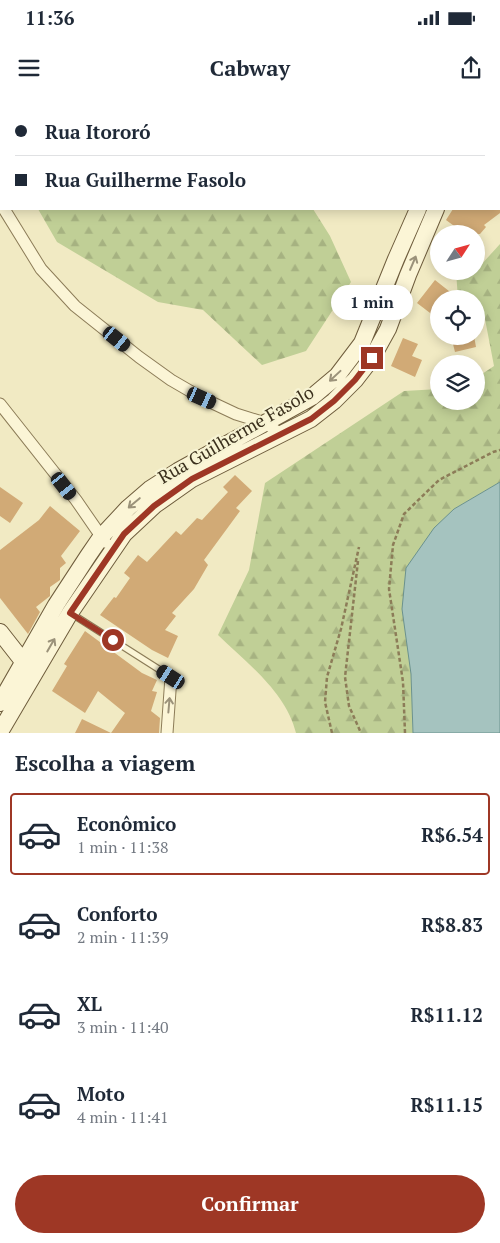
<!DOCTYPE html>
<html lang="pt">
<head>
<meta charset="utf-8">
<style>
	body { margin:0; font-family:"PT Serif",serif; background:#f2f2f3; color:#1f2937; height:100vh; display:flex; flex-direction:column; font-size:19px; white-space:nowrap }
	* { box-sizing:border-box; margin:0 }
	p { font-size:16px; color:#747a83 }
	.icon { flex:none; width:28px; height:28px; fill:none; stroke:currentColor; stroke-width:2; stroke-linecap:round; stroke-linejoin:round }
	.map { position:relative; height:633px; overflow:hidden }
	.panel { display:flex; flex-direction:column; background:#fff; flex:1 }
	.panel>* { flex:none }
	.top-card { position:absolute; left:0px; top:0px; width:500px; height:110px; box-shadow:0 2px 12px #0003; display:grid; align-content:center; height:110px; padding:0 15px; background:#fff }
	.needle { width:32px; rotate:54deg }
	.buttons { position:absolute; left:430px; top:125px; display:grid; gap:10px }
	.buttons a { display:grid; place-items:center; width:55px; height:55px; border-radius:50%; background:#fff; box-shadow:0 2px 12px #0003; font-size:25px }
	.end { position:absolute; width:22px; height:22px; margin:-11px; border:6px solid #9e3725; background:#fff; box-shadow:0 0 0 2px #fff }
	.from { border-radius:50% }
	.bubble { position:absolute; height:35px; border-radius:18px; background:#fff; box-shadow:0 2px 12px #0003; font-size:16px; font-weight:800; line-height:35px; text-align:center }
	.car { position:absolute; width:15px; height:30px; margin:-15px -8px; border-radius:6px; box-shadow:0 0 4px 1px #0007; background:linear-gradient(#222 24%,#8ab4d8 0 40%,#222 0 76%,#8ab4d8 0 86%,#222 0) }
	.top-card b { display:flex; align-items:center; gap:18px; height:48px; font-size:19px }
	.top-card b+b { border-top:1px solid #e0e1e3 }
	.top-card i { width:12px; height:12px; background:#1f2937 }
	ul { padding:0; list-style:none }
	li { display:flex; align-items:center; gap:15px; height:82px; margin:0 10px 8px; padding:0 5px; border:2px solid transparent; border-radius:5px }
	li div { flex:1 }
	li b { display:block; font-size:19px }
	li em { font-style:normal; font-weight:800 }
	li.selected { border-color:#9e3725 }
	li>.icon { width:45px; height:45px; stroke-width:1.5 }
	h2 { padding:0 15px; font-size:22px; line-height:60px }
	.button { display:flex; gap:10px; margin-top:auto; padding:10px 15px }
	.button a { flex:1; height:58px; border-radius:30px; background:#9e3725; color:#fff; font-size:20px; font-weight:800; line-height:58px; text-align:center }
	.status { display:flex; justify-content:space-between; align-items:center; height:35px; padding:0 25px; background:#fff; direction:ltr }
	.status svg { height:14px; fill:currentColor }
	header { display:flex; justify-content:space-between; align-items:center; height:65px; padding:0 15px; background:#fff; font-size:22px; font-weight:800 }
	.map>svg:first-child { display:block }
</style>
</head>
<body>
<div class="status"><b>11:36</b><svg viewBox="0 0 49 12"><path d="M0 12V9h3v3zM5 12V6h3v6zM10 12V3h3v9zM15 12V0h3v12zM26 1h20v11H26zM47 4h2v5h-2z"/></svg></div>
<header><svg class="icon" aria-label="menu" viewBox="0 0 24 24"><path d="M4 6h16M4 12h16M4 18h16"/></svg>Cabway<svg class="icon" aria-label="share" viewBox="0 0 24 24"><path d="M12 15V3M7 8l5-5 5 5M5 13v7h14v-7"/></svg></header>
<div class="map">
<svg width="500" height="633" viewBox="0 0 500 633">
	<defs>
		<pattern id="forest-firs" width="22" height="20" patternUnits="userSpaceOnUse" patternTransform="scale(1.25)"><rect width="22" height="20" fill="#c0cf96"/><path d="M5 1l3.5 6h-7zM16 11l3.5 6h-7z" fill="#a6b281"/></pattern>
	</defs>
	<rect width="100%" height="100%" fill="#f1eac3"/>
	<path fill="url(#forest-firs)" d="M5,0h282l-282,1z
		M38,109h275l17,27 21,46 -45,69 -44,14 -59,-55 -45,-8 -101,-60z
		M500,144v238l-46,27 -43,165 2,59h-117c-10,-41 -49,-70 -78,-98l31,-65 16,-87 139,-92 35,-2v12h37v-23l18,-12 -10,-52 -8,-3v-12h-18l-2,-28h20v-5h4z"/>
	<path fill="#a5c3bf" stroke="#6b928e" d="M500,382v251h-87l-2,-59 -9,-65 4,-41 28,-40 20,-19z"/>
	<path fill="#d1aa76" d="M453,109h47v4l-16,12 2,2 -6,7h-15l-19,-14z
		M435,180l24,19h-20v11l-5,6 -17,-13z
		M451,236h23l2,11 -21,5z
		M403,238l15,6 -6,12 10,4 -7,17 -24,-11z
		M235,375l17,16 -16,17 4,3 -36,49 4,5 -14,24 -22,24 4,3 -11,14 13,6 -10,22 -16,-8 -52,-35 14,-18 2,1 14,-20 -6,-5 14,-18 9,7 29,-31 5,4 16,-17 5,2 26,-28 -5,-5z
		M0,387l23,16 -13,20 -10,-7z
		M50,406l30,25 -19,25 5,7 -6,5v12l-10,7v9l-14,11 4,5 -12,22 -28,-36v-48l39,-30z
		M85,531l57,42 15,7 -5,11 5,1 -6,19 9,7 -1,15h-48l14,-20 -27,-22 -13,22 -33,-22 15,-25 -3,-2z
		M82,619l29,14h-36z"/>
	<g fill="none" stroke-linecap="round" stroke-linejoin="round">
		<defs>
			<path id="lane" d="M72,514l99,63"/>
			<path id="street" d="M0,97l1,3
				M4,109l37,60 34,37 64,51 32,23 31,18 34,16 29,9 16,11
				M0,304l76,96 29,42
				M167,633l4,-56"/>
			<path id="secondary" d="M499,30l1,-1
				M499,49l1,-1
				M0,532l29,37
				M0,603l56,-98 32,-49 13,-19 27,-29 22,-19 28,-18 134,-74 25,-21 25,-33 34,-84 22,-50
				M0,632l70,-119 54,-79 31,-29 37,-26 119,-60 23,-18 21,-21 17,-22 16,-29 20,-54 28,-66"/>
		</defs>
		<use href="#lane" stroke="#8c7c58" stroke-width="8"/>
		<use href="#street" stroke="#8c7c58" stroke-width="13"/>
		<use href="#secondary" stroke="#6e5c3c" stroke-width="18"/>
		<path stroke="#8c7c58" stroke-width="2.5" stroke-dasharray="4 2.5" stroke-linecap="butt" d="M358,461l-13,116 4,29 12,27
			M332,633l-7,-31 2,-25 14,-48 18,-82
			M405,633l-2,-51 -14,-93 4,-44 11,-31 35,-34 54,-28 7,-2"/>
		<use href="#lane" stroke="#fbf5d6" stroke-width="5.5"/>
		<use href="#street" stroke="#fbf5d6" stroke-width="11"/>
		<use href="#secondary" stroke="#fbf5d6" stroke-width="16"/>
	</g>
	<defs><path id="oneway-shaft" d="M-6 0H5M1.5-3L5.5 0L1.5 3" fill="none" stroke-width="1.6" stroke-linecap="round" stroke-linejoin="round" transform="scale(1.25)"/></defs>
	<g stroke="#9b927a">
		<use href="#oneway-shaft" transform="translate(413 163) rotate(-67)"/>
		<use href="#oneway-shaft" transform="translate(335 276) rotate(137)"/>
		<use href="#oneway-shaft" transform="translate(134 403) rotate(140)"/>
		<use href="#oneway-shaft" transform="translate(51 545) rotate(-60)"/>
		<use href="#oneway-shaft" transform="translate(169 605) rotate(-85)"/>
	</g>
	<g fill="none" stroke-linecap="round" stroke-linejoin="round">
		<path stroke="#9e3725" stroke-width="6" d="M113,540l-43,-27 54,-79 30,-28 38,-27 119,-60 23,-18 21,-21 17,-22"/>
	</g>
	<g text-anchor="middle" stroke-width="4.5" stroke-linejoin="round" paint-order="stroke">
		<g font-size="18" fill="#3b301d" stroke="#f7f3d3">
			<text transform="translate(236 335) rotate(-30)" y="6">Rua Guilherme Fasolo</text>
		</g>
	</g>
</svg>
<div class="buttons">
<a><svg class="needle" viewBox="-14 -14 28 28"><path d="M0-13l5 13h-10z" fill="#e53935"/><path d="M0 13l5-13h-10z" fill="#747a83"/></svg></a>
<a><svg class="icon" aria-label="locate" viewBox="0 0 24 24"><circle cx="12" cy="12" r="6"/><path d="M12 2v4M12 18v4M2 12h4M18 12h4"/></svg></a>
<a><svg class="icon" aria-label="layers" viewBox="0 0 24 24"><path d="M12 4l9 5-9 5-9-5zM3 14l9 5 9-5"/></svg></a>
</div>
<i class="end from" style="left:113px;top:540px"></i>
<i class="end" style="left:372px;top:258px"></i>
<div class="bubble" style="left:331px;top:185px;width:82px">1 min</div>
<i class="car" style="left:117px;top:239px;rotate:129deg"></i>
<i class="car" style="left:202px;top:298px;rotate:114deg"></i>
<i class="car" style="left:64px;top:386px;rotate:142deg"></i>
<i class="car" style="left:171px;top:577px;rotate:303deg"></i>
<div class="top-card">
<b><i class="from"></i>Rua Itororó</b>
<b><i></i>Rua Guilherme Fasolo</b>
</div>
</div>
<section class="panel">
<h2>Escolha a viagem</h2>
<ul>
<li class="selected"><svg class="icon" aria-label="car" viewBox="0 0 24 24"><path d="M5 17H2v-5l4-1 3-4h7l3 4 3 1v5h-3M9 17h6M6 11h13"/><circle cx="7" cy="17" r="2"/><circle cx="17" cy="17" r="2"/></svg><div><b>Econômico</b><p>1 min · 11:38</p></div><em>R$6.54</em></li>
<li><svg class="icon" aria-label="car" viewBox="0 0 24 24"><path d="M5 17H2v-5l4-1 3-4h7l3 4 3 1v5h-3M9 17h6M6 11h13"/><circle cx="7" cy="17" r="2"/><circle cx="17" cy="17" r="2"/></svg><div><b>Conforto</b><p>2 min · 11:39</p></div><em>R$8.83</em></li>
<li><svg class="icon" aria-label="car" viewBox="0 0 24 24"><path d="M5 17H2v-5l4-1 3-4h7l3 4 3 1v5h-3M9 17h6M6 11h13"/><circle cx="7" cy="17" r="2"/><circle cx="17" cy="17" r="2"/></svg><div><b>XL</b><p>3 min · 11:40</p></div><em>R$11.12</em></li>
<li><svg class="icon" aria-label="car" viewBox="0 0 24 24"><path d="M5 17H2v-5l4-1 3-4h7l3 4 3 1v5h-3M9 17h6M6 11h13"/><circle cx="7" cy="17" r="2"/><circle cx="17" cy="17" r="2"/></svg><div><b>Moto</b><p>4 min · 11:41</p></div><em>R$11.15</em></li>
</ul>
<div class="button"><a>Confirmar</a></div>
</section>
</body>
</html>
